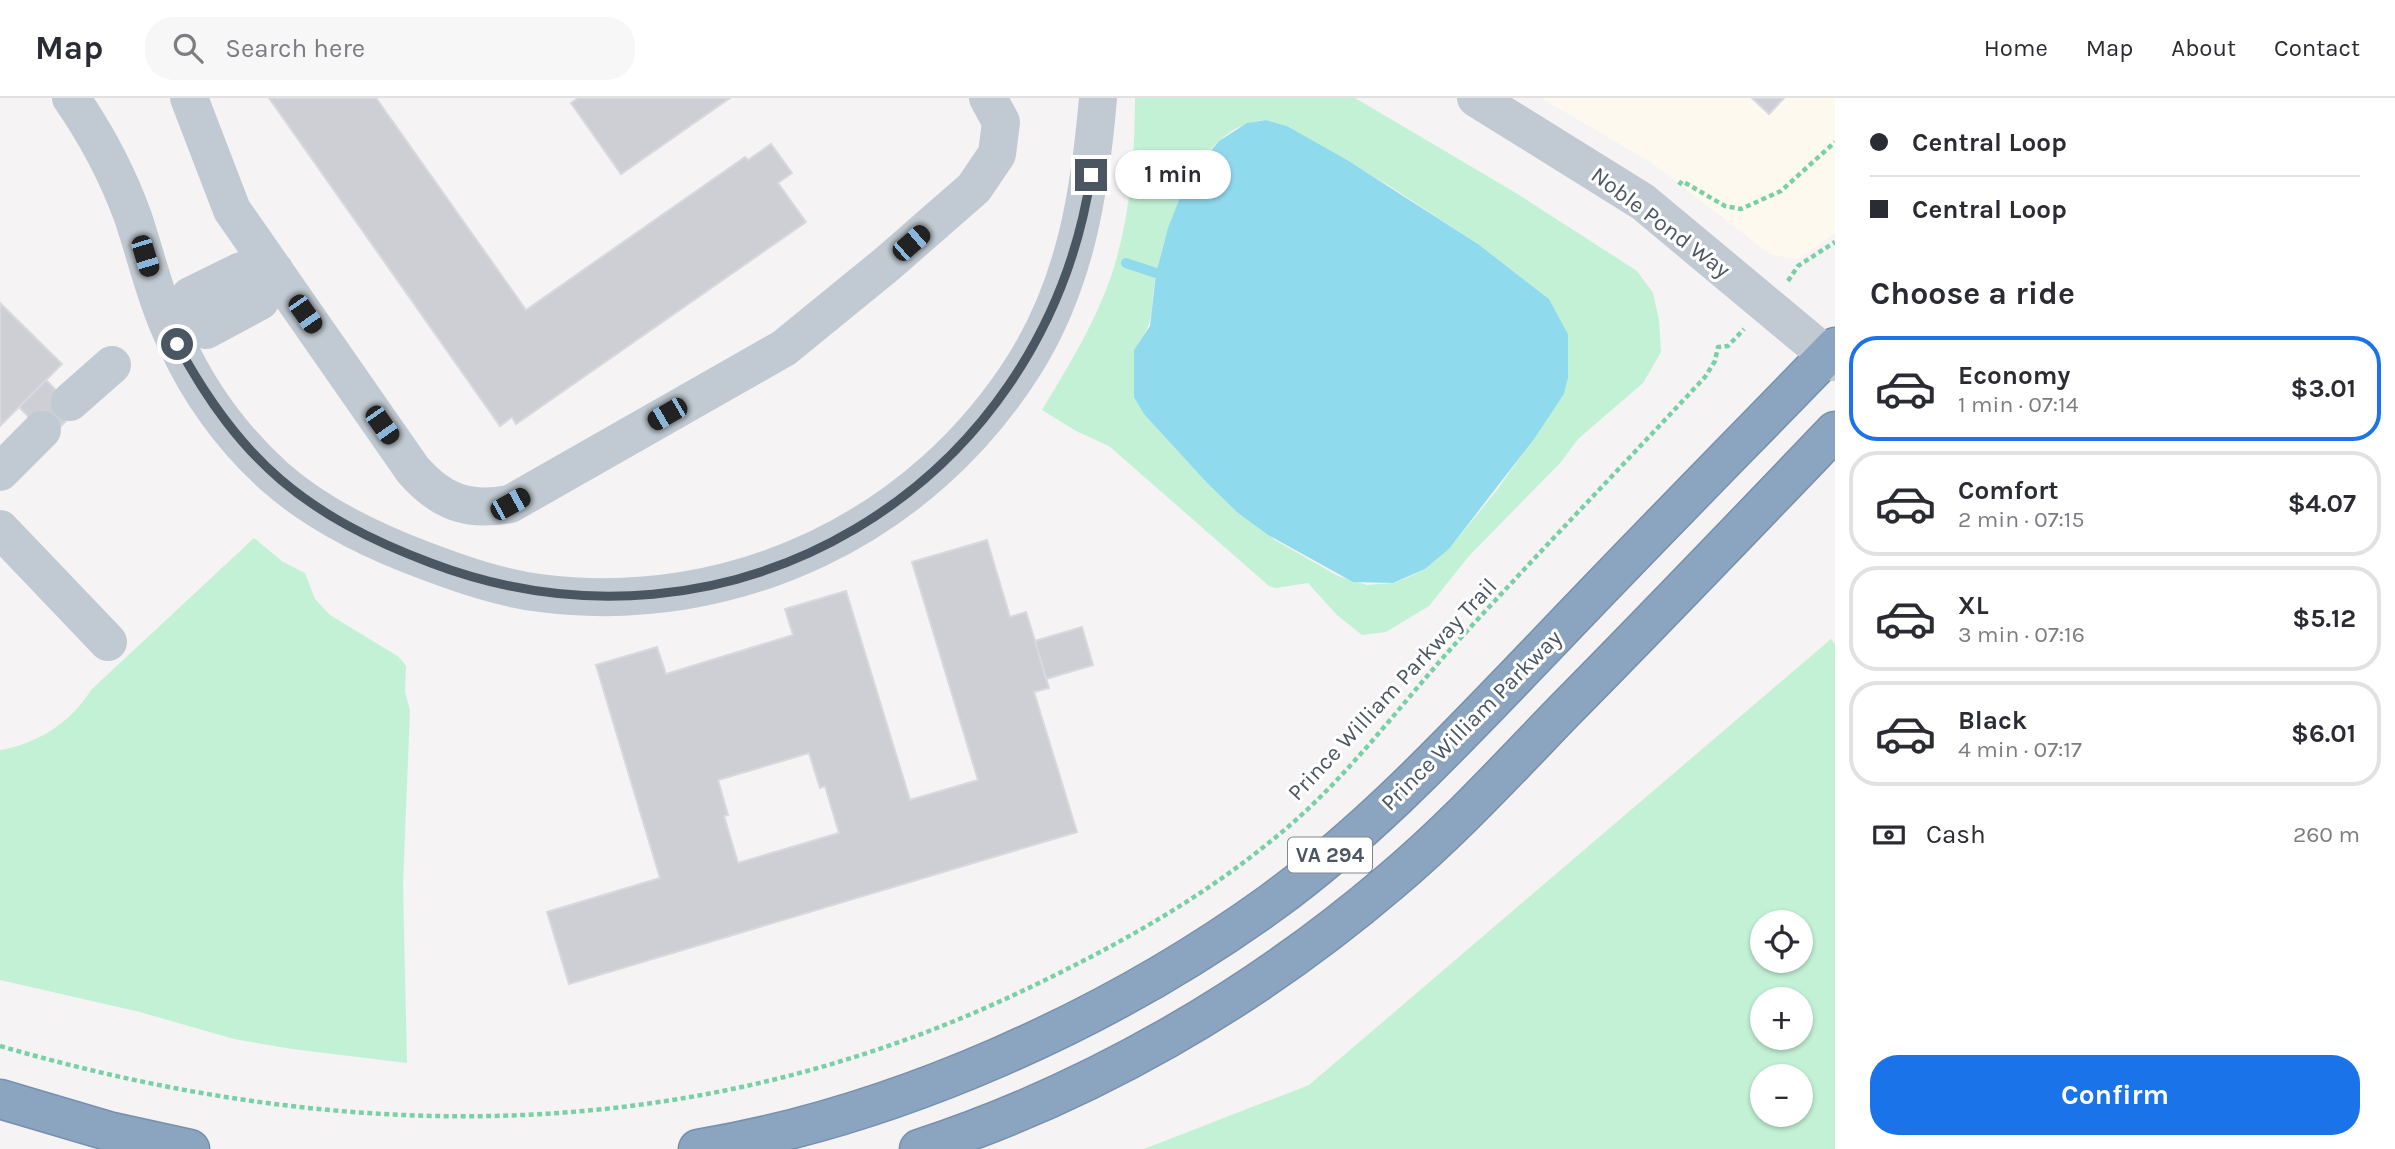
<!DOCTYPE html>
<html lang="en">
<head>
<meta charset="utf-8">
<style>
	body { margin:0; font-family:Karla,sans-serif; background:#f7f7f7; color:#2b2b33; height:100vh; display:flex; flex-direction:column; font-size:26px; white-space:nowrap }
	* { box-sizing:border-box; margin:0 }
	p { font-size:23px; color:#7c7c81 }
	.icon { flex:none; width:38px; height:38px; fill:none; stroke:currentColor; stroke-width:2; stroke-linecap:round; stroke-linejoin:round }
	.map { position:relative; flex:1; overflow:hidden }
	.panel { display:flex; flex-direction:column; background:#fff; width:560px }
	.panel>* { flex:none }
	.hud { display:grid; align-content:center; height:154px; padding:0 35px; background:#fff }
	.tools { position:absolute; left:1750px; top:812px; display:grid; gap:14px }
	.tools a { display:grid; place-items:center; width:63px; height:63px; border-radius:50%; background:#fff; box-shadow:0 2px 5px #0004; font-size:35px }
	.end { position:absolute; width:32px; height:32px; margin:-16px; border:9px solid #4a5661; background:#fff; box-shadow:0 0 0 4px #fff }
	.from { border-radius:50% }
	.bubble { position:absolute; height:49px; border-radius:24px; background:#fff; box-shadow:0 2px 5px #0004; font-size:23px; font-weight:700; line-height:49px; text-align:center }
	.car { position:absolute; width:21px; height:42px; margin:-21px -10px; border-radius:9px; box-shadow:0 0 5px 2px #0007; background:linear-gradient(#222 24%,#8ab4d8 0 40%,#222 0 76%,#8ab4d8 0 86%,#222 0) }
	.hud b { display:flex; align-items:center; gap:24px; height:66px; font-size:26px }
	.hud b+b { border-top:2px solid #e1e1e2 }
	.hud i { width:18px; height:18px; background:#2b2b33 }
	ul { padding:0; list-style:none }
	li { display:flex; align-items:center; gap:21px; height:105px; margin:0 14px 10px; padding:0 21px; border:4px solid #e1e1e2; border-radius:28px }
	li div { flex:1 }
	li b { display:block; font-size:26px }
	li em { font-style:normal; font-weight:700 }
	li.active { border-color:#1a73e8 }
	li>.icon { width:63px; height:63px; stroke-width:1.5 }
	h2 { padding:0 35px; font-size:32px; line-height:84px }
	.pay { display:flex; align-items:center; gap:18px; height:77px; padding:0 35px; font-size:26px }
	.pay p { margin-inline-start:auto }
	.button { display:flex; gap:14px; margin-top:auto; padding:14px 35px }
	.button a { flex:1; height:80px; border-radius:28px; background:#1a73e8; color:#fff; font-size:28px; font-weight:700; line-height:80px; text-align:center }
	header { display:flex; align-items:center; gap:42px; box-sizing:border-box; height:98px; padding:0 35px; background:#fff; border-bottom:2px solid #e1e1e2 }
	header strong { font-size:33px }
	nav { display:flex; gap:38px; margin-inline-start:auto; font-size:24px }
	.search { width:490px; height:63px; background:#f7f7f7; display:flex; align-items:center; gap:18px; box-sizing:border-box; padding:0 24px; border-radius:28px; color:#7c7c81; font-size:26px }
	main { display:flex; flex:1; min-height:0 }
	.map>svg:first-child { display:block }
</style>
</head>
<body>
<header>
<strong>Map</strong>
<div class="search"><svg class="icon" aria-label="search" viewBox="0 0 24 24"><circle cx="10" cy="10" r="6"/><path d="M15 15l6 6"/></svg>Search here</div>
<nav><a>Home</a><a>Map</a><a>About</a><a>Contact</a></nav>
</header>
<main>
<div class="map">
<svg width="1835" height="1051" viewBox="0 0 1835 1051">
	<rect width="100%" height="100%" fill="#f5f3f3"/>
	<path fill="#fdf9ef" d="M1541,0h294v135l-37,26 -27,-4 -119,-92z"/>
	<path fill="#c3f1d5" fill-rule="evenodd" d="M1135,0h220l161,95 121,78 16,22 6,27 2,32 -18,31 -65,56 -17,23 -92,94 -40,50 -43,26 -24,3 -25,-20 -29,-32 -32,5 -7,-2 -160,-140 -33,-15 -34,-21c29,-48 60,-98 75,-153 14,-51 18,-106 18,-159zM1266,22l21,6 104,61 87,57 71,55 19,35v44l-4,16 -67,96 -48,59 -24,20 -16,8 -16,6 -26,2 -29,-9 -63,-36 -37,-27 -31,-30 -58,-64 -15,-69c24,-31 15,-42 22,-76 12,-54 44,-151 110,-154z
		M254,440l29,24 22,11 10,26 15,16 69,42 7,9 -1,26 5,18 -7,174 4,179 -115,-14 -58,-10 -94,-27 -140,-32v-230c38,-6 71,-28 91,-60z
		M1831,541l4,5v505h-691l165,-64zM1801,824v39h-39v-39zM1801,901v39h-39v-39zM1801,978v39h-39v-39z"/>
	<path fill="#90daee" d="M1266,22l21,6 60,34 131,84 71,55 19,35v44l-4,16 -30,45 -85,110 -24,20 -32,14 -40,-1 -85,-47 -30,-22 -31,-30 -63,-69 -10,-17v-47l16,-24 6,-53 12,-45 13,-33 21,-34 17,-20 28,-18z"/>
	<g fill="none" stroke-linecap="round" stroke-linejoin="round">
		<path stroke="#90daee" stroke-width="10" d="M1126,165l30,10"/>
	</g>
	<path fill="#cdcfd5" stroke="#d7d9de" stroke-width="2" fill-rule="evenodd" d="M269,0h107l150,212 219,-153 3,3 23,-16 21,29 -14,10 28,39 -290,202 -4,-7 -12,9z
		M578,0h152l-109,76 -50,-71z
		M1752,0h32l-15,16z
		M0,205l62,61 -62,62z
		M46,282l30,31 -27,27 -30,-31z
		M987,442l23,77 16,-5 9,29 14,47 -15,4 43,140 -508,152 -22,-72 113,-34 -64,-213 61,-18 9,27 127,-39 -8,-26 61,-18 64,209 68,-20 -66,-218zM809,655l11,35 5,-2 14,47 -101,30 -14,-47 4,-1 -10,-35z
		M1082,529l11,38 -47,14 -11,-38z"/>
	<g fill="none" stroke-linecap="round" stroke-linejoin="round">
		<defs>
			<path id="highway" d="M0,1001l108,32 82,18
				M698,1051c198,-33 411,-129 573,-246 103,-75 188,-168 276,-259 95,-100 192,-198 288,-297
				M919,1051c171,-56 334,-150 471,-267 62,-52 117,-112 173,-170 92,-93 182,-187 272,-281"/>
		</defs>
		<use href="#highway" stroke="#7690ad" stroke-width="41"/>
		<path stroke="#7ad0a6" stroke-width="4.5" stroke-dasharray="5 3.5" stroke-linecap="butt" d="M1679,87l3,-4 43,25 16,3 40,-18 54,-49
			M1788,183l10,-15 37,-24
			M0,948c355,103 706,102 1043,-65 80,-39 158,-83 228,-140 76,-60 131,-140 196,-210 79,-86 159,-169 238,-254l10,-16 3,-14 10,-1 16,-17"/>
		<path stroke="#c1cad2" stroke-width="38" d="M71,0c25,36 47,78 62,119 14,42 24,87 44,127 23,50 57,96 98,133 43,38 97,64 151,84 37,14 75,27 114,32 193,25 383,-65 486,-231 50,-81 64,-171 72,-264
			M189,0l43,112 181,260c28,32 55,42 97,34l274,-156 103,-84 87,-76 23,-34 4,-32 -13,-24
			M1476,0l167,104 192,160
			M241,173h34l-15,30 -54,29 -39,-9 23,-25z
			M70,304l42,-37
			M0,374l42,-42
			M0,431l108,113"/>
		<use href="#highway" stroke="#8ba5c1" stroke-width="38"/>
	</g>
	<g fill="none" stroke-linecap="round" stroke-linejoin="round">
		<path stroke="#4a5661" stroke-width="9" d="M177,246c63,117 129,172 254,219 298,113 612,-74 660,-388"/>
	</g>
	<g text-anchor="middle" stroke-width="6" stroke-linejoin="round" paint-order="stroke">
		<rect fill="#fff" stroke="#808990" stroke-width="2" x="1288" y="739.5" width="84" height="35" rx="5"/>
		<g font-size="21" font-weight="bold" fill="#4a5661">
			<text x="1330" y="764">VA 294</text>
		</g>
		<g font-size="23" fill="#4a5661" stroke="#fff">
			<text transform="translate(1661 124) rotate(37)" y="8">Noble Pond Way</text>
			<text transform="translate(1392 591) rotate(-47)" y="8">Prince William Parkway Trail</text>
			<text transform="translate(1471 622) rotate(-45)" y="8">Prince William Parkway</text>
		</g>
	</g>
</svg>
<div class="tools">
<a><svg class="icon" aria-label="locate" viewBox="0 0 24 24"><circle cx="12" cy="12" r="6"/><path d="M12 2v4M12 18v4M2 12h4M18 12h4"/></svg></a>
<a>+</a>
<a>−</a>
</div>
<i class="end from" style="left:177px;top:246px"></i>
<i class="end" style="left:1091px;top:77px"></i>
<div class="bubble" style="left:1115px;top:52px;width:116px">1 min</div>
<i class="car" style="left:911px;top:145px;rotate:49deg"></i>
<i class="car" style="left:145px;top:158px;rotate:163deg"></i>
<i class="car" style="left:305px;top:216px;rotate:145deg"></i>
<i class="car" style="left:667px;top:316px;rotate:240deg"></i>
<i class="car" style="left:382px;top:327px;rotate:145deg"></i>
<i class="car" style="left:510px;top:406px;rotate:61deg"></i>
</div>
<section class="panel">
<div class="hud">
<b><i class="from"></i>Central Loop</b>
<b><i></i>Central Loop</b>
</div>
<h2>Choose a ride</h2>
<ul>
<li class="active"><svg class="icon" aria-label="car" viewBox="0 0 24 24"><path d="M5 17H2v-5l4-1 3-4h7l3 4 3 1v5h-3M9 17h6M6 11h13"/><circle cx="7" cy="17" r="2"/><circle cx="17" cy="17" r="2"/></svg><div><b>Economy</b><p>1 min · 07:14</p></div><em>$3.01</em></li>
<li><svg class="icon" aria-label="car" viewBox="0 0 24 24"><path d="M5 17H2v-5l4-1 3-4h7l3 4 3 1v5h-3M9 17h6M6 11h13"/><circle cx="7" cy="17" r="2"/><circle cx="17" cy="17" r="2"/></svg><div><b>Comfort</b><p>2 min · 07:15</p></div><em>$4.07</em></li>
<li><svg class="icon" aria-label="car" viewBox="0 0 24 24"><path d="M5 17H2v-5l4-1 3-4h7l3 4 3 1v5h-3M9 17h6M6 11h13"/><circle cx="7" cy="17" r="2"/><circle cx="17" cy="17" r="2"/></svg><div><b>XL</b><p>3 min · 07:16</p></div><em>$5.12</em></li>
<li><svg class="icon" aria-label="car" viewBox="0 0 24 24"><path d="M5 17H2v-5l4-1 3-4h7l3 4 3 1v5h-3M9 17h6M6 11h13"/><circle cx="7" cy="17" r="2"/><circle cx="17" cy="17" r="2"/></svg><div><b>Black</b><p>4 min · 07:17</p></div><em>$6.01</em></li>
</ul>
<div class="pay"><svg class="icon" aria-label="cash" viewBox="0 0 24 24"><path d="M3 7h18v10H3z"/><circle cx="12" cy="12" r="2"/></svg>Cash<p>260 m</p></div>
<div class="button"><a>Confirm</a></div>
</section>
</main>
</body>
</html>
